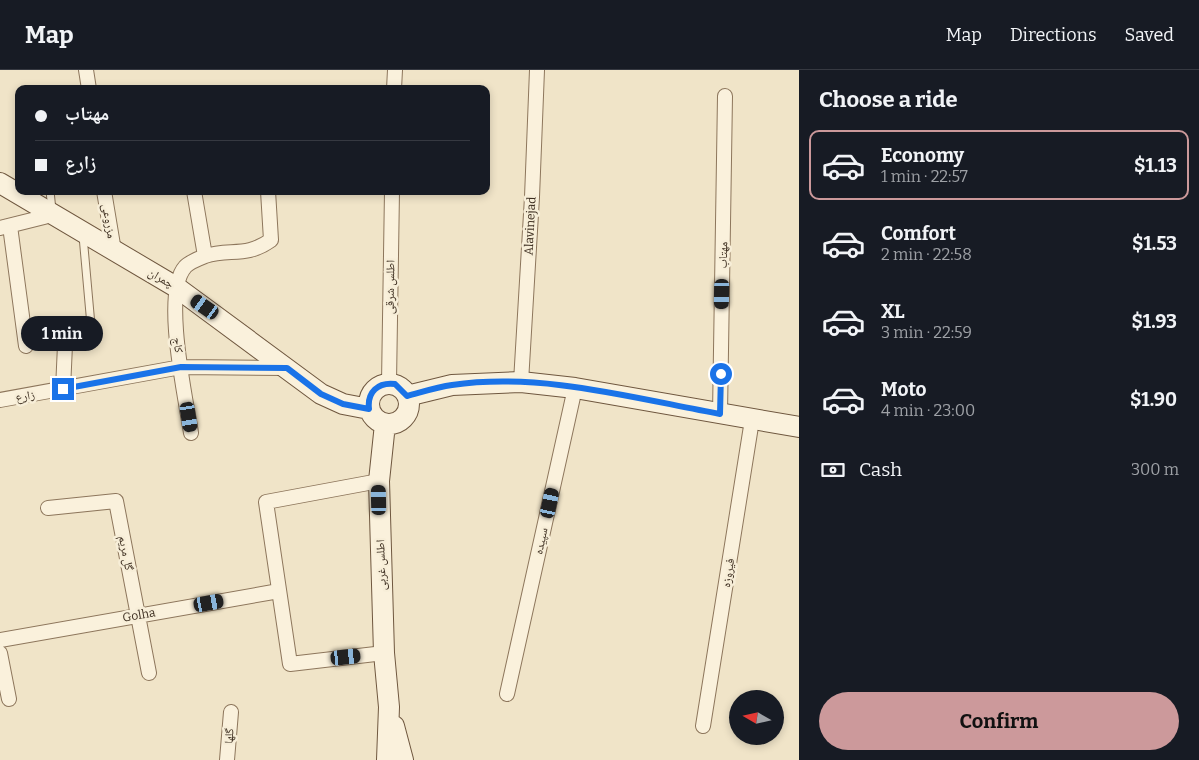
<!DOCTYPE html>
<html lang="en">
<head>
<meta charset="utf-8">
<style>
	body { margin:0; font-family:Bitter,"Noto Naskh Arabic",serif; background:#20242c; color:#f1f3f6; height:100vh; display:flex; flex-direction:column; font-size:19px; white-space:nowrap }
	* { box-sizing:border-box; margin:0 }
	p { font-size:16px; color:#9ea1a6 }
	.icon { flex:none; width:28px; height:28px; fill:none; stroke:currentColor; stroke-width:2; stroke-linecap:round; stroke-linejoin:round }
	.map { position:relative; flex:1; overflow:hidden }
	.side { display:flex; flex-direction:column; background:#171b24; width:400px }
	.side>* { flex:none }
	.top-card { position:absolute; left:15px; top:15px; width:475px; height:110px; border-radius:10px; box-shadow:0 2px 8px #0003; display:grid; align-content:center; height:110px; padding:0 20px; background:#171b24 }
	.needle { width:32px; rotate:279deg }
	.buttons { position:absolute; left:729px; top:620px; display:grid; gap:10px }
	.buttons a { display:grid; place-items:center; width:55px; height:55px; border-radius:50%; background:#171b24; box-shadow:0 2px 8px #0003; font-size:25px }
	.end { position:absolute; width:22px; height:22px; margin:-11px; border:6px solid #1a73e8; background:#fff; box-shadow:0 0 0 2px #fff }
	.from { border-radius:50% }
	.bubble { position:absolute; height:35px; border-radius:18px; background:#171b24; box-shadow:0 2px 8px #0003; font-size:16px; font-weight:700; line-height:35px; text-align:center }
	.car { position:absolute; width:15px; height:30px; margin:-15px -8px; border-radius:6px; box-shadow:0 0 4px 1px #0007; background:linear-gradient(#222 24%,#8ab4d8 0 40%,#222 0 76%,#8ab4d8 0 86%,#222 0) }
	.top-card b { display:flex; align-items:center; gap:18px; height:48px; font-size:19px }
	.top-card b+b { border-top:1px solid #363941 }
	.top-card i { width:12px; height:12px; background:#f1f3f6 }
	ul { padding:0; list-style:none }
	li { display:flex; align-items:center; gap:15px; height:70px; margin:0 10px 8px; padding:0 10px; border:2px solid transparent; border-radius:10px }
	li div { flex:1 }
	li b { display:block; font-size:19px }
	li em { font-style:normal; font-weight:700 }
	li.selected { border-color:#cc999b }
	li>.icon { width:45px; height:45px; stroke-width:1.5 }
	h2 { padding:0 20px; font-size:22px; line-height:60px }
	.pay { display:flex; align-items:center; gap:12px; height:55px; padding:0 20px; font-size:19px }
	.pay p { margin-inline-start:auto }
	.action { display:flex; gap:10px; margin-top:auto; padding:10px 20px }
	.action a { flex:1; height:58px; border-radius:30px; background:#cc999b; color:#111; font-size:20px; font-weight:700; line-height:58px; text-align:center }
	header { display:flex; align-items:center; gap:30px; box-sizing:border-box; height:70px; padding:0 25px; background:#171b24; border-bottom:1px solid #363941 }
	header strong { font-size:24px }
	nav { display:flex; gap:28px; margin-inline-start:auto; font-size:18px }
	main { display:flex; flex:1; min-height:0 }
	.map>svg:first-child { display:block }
</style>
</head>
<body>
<header>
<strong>Map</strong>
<nav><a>Map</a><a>Directions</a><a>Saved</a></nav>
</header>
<main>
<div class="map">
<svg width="799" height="690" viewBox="0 0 799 690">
	<rect width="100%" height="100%" fill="#f0e4c8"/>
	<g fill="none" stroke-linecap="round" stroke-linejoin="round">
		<defs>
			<path id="lane" d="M50,121l2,19
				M83,166l8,89"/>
			<path id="street" d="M86,0l3,19
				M394,19l1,-19
				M104,121l10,60
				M194,121l11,65
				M10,156l16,120
				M0,158l52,-13
				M521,312l11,-185 5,-127
				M389,313l3,-192
				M63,319l2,-44
				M0,330l181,-33 105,1
				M720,344l5,-318
				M191,363c-5,-34 -29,-140 -6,-166 3,-4 15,-9 20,-11 25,-8 41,2 66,-16l-3,-49
				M379,411l-113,21 24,162 94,-11
				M48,438l68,-7 33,172
				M0,570l279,-49
				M0,583l9,46
				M507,624l68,-306
				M703,656l49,-306
				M227,690l4,-48"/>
			<path id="secondary" d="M0,113l176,104 145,107 22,10 26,5
				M369 334a20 20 0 1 1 40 0a20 20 0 1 1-40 0Z
				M407,326l45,-11 69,-3 54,6 224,39
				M385,354l-6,57 5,172 5,54 -2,53
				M394,656l9,34"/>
		</defs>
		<use href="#lane" stroke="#8d765c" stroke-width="9"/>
		<use href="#street" stroke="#8d765c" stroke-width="16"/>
		<use href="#secondary" stroke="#6f573f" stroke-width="22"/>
		<use href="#lane" stroke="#faf1dc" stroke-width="7"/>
		<use href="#street" stroke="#faf1dc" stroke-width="14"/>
		<use href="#secondary" stroke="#faf1dc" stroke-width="20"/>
	</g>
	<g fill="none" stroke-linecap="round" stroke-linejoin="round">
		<path stroke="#1a73e8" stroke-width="6" d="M63,319l118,-22 106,1 34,26 22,10 26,5c-2,-17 9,-27 26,-25l12,12c15,-4 30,-9 45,-11 89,-13 181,13 268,29l1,-40"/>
	</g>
	<g text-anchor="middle" stroke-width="5" stroke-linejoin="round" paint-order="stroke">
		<g font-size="12" fill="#3d2e20" stroke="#f7eed8">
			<text transform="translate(109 151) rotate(81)" y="4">مزروعی</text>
			<text transform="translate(530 156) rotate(-87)" y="4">Alavinejad</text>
			<text transform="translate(723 185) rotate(-89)" y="4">مهتاب</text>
			<text transform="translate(161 208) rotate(30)" y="4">چمران</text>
			<text transform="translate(390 217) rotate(-89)" y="4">اطلس شرقی</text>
			<text transform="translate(178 275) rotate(81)" y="4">کاج</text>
			<text transform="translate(25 326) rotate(-10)" y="4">زارع</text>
			<text transform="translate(541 471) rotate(-78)" y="4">سپیده</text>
			<text transform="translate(126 483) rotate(79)" y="4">گل مریم</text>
			<text transform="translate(381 495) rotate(-92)" y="4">اطلس غربی</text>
			<text transform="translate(728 503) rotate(-81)" y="4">فیروزه</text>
			<text transform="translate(139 545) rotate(-10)" y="4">Golha</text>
			<text transform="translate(229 666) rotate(-86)" y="4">گلها</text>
		</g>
	</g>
</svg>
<div class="buttons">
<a><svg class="needle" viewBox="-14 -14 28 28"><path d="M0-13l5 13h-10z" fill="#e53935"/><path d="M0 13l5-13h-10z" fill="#9ea1a6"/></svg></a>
</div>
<i class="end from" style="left:721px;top:304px"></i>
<i class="end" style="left:63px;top:319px"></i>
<div class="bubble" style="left:21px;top:246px;width:82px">1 min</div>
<i class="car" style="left:722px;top:224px;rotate:181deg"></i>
<i class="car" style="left:205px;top:237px;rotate:305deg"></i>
<i class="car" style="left:189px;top:347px;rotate:171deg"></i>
<i class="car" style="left:379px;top:430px;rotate:359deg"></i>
<i class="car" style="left:550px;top:433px;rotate:12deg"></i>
<i class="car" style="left:209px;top:533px;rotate:80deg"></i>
<i class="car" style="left:346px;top:587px;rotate:84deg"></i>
<div class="top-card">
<b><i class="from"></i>مهتاب</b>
<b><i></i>زارع</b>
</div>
</div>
<section class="side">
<h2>Choose a ride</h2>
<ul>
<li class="selected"><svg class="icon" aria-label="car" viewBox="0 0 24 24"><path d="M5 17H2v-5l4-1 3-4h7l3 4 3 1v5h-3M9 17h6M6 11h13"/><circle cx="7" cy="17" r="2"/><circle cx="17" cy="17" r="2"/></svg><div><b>Economy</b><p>1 min · 22:57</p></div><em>$1.13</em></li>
<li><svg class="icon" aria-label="car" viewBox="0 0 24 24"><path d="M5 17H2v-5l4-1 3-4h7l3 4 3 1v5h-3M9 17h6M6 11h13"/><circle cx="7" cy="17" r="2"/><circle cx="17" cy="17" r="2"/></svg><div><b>Comfort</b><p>2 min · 22:58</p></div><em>$1.53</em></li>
<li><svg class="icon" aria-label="car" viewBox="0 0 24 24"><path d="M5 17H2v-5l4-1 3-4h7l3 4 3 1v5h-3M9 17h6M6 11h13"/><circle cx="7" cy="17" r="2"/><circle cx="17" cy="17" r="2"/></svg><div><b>XL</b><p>3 min · 22:59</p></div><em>$1.93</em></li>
<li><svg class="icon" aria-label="car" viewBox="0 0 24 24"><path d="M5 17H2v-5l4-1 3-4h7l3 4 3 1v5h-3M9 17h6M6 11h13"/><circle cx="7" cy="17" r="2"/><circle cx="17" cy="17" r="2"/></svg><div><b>Moto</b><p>4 min · 23:00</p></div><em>$1.90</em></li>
</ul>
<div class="pay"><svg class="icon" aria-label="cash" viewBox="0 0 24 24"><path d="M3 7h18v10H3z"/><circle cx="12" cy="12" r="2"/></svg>Cash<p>300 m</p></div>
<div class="action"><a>Confirm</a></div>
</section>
</main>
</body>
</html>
